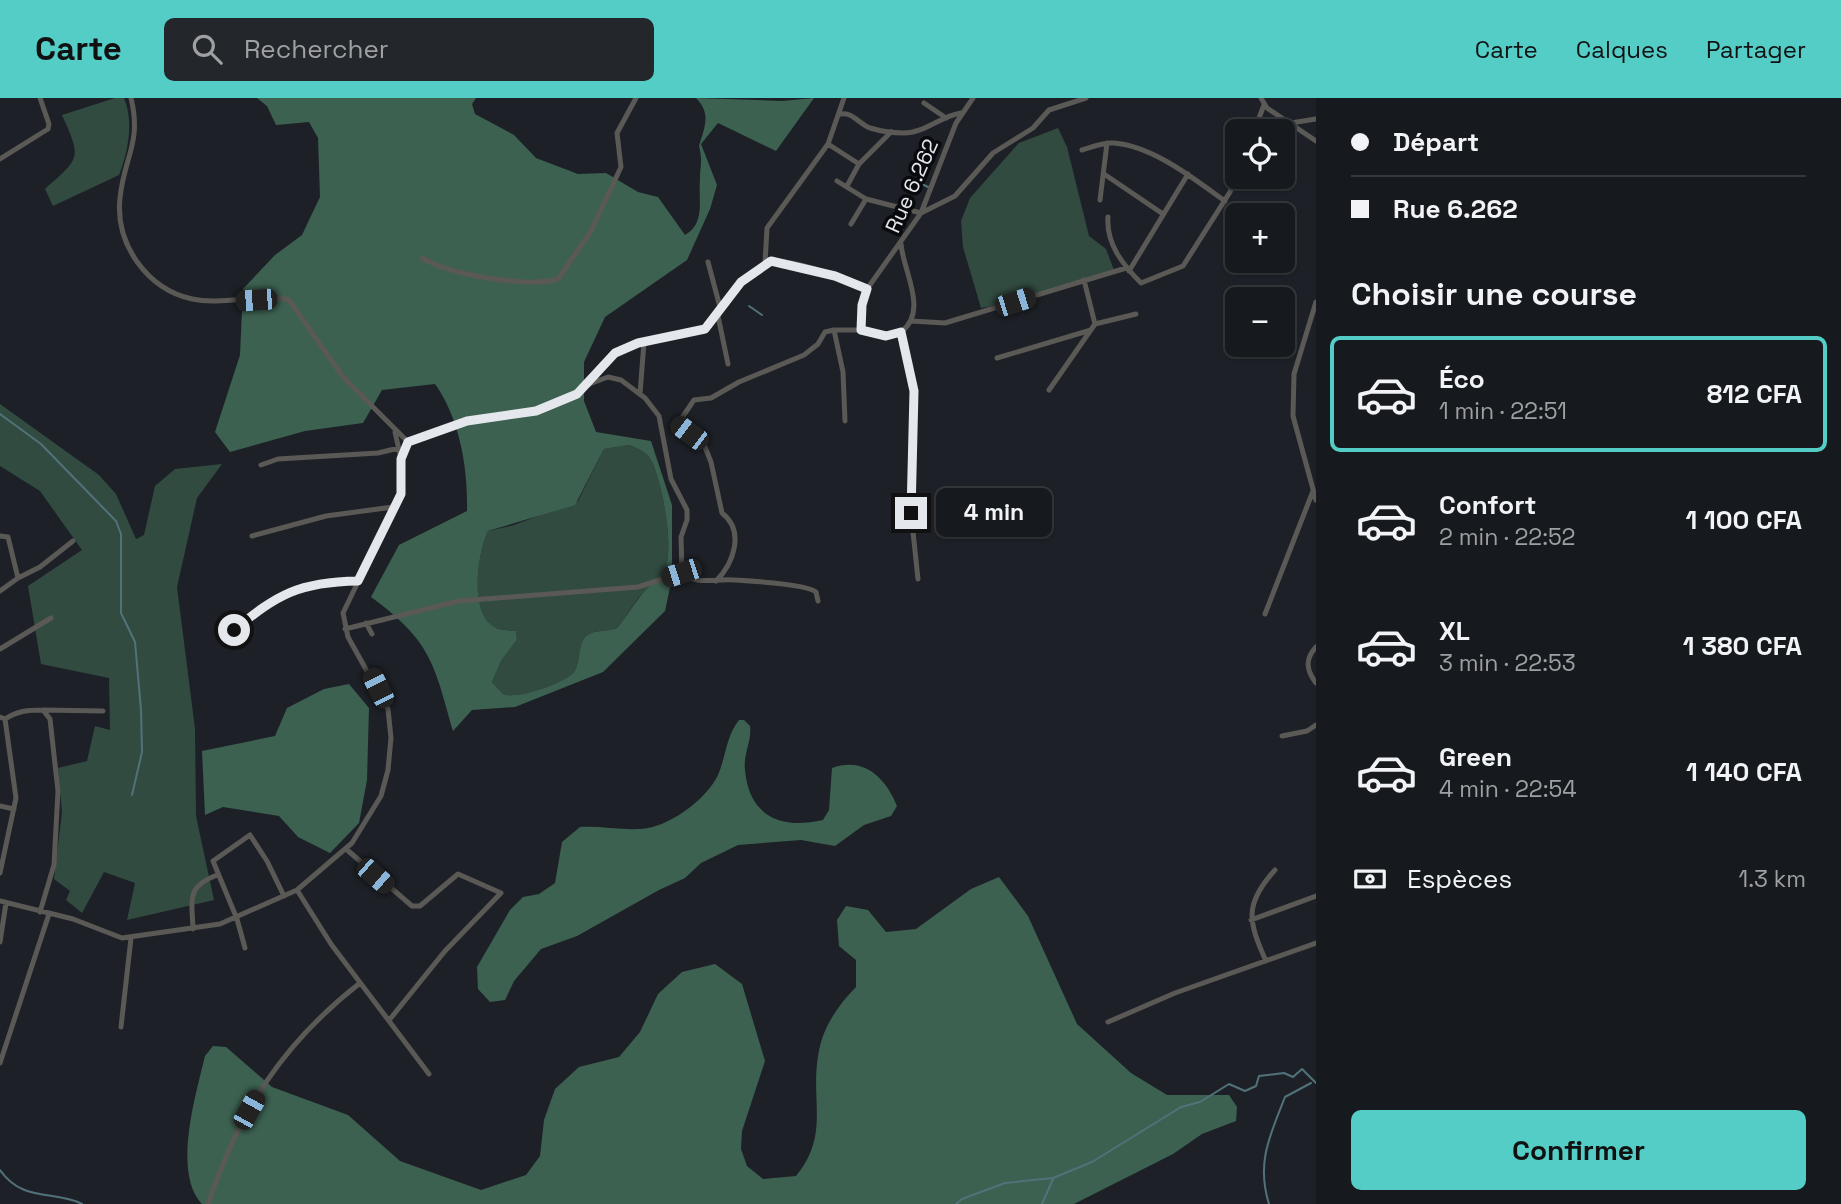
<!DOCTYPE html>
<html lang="fr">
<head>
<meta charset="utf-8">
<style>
	body { margin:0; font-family:"Space Grotesk",sans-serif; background:#23262a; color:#f1f3f6; height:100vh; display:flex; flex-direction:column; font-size:26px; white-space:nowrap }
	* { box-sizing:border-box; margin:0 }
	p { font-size:23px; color:#9ea0a4 }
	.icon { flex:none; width:38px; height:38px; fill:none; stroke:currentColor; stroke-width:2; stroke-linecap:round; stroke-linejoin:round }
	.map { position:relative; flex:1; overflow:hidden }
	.sheet { display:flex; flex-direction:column; background:#16191d; width:525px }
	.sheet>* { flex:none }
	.top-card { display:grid; align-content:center; height:154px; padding:0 35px; background:#16191d }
	.buttons { position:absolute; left:1225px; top:21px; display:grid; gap:14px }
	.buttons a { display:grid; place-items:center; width:70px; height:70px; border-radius:10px; background:#16191d; box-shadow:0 2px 5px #0004,0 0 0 2px #35383b; font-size:35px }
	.end { position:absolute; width:32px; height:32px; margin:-16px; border:9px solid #e4e7eb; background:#111; box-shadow:0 0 0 4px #111 }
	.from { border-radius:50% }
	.bubble { position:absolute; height:49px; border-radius:10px; background:#16191d; box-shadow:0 2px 5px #0004,0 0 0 2px #35383b; font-size:23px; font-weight:800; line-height:49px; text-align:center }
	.car { position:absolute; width:21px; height:42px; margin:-21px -10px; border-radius:9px; box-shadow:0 0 5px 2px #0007; background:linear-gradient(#222 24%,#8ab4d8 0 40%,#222 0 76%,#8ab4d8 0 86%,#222 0) }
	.top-card b { display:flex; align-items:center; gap:24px; height:66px; font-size:26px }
	.top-card b+b { border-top:2px solid #35383b }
	.top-card i { width:18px; height:18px; background:#f1f3f6 }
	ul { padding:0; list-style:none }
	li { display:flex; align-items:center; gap:21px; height:116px; margin:0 14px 10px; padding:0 21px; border:4px solid transparent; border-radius:10px }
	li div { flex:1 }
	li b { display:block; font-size:26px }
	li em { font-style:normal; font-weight:800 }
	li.active { border-color:#54cdc7 }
	li>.icon { width:63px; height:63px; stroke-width:1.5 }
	h2 { padding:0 35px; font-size:32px; line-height:84px }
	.pay { display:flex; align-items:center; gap:18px; height:77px; padding:0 35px; font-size:26px }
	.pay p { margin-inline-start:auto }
	.action { display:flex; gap:14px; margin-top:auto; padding:14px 35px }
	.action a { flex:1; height:80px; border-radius:10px; background:#54cdc7; color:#111; font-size:28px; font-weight:800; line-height:80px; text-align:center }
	header { display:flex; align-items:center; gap:42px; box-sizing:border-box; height:98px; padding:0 35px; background:#54cdc7; color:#111 }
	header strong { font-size:33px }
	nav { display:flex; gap:38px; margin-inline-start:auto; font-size:24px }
	.search { width:490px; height:63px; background:#23262a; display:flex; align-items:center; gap:18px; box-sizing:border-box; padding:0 24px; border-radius:10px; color:#9ea0a4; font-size:26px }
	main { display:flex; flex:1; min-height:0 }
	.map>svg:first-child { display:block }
</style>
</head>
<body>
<header>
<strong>Carte</strong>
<div class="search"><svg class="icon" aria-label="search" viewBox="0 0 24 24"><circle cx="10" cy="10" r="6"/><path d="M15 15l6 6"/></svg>Rechercher</div>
<nav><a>Carte</a><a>Calques</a><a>Partager</a></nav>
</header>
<main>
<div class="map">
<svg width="1316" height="1106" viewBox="0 0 1316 1106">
	<rect width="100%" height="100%" fill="#1d2127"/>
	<path fill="#314b40" d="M115,0h9c10,23 4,55 -5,77l-66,31 -8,-17c35,-31 37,-30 17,-74z
		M1058,30l9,19 22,89 17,13 8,21 -106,33 -27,5 -18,-61 -2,-26 9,-23 49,-55z
		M0,306l99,71 17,19 20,45 8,-4 11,-49 20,-17 47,-5 -25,34 -20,89 18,142 1,87 18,84 -87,20 8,-37 -31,-11 -22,41 -16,-13 4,-9 -16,-12 8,-67 -4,-44 29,-7 8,-35 15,4 -1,-52 -68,-14 -13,-78 54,-36 -42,-59 -40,-25z
		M629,347c10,4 20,8 24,19 10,25 21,82 12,106 -3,11 -14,15 -22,23 -10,9 -16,24 -26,35 -10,4 -22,1 -31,8 -9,9 -5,26 -12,36 -7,11 -58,28 -71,22l-11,-12 9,-21 16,-21 -1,-9c-10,-1 -19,0 -27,-7 -19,-19 -11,-72 -1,-93l26,-6 64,-24 26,-52z"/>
	<path fill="#3c6151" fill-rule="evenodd" d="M257,0h219l-4,6 3,10 39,21 22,23 42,16 28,-1 32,19 20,5 27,38c21,-12 13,-36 15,-56 0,-15 3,-17 -1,-33 5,-18 13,-32 -3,-48l86,3 32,-3 -38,53 -58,-28 -17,21 16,41 -7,24 -23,51 -82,57 -21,45v39l12,31 55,9 21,64v73l-7,33 -62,61 -88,35 -43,3 -19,21c-19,-68 -22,-90 -82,-134l28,-52 68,-34c1,-43 -7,-92 -32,-127l-53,6 -19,33 -58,8 -75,21 -15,-20 25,-77 3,-66 32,-34 27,-20 18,-38 -2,-59 -9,-16 -33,3 -9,-19zM629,347c10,4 20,8 24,19 10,25 21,82 12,106 -2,8 -8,10 -14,15 -14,12 -22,29 -34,43 -10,4 -22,1 -31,8 -9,9 -5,26 -12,36 -8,11 -58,28 -71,22l-11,-12 9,-21 16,-21 -1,-9c-10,-1 -19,0 -26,-7 -20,-18 -12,-72 -2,-93l87,-26 29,-56z
		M349,586l20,24 -2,72 -8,43 -29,30 -32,-16 -19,-21 -56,-9 -18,8 -3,-64 73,-15 12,-28 37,-19z
		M739,622h5l6,6c2,15 -7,28 -5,44 4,45 34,60 78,50l6,-10 3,-42c32,-12 54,10 65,38l-6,10 -27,9 -29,21 -34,-6 -63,5 -37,18 -16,15 -26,12 -82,46 -36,13 -27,32 -9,19 -15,2 -12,-13 -1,-22 33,-57 13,-13 16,-3 16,-11 7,-41 18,-15c20,-1 40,3 60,2 28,-1 66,-29 78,-54 8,-18 8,-39 21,-55z
		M999,779l29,39 49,108 54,49 36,22h62l8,12 -1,14 -34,13 -29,20 -99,50h-872c-30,-31 -6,-110 3,-148l8,-10 13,1 46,40 76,28 52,46 81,29 45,-15 14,-19 4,-36 11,-31 24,-22 40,-10 21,-25 18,-38 24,-22 33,-8 27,20 23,77 -23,70 -1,18 6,17 16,13 33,-3c35,-43 13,-77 23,-125 4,-24 20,-47 37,-64v-27l-17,-14 -2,-26 9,-14 22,4 18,22 30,-3 55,-40z"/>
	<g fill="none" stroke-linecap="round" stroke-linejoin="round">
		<path stroke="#52727a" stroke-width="2" d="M914,82l14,7
			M749,208l13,9
			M0,316l41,30 75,77 5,13v79l14,29 6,68 1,42 -10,43
			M0,1072c23,33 55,20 82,34
			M956,1106l6,-5 43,-16 48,-5 39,-16 89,-55 19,-5 29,-18 16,7 11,-5 3,-10 25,-3 9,4 9,-8 14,14
			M1042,1106l11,-25
			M1269,1106c-13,-41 1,-69 16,-107l26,-14"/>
		<path stroke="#5a5955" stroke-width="5" d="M131,0c11,45 -7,59 -11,100 -5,46 27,91 72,101 32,7 68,-7 97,1l54,77 65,65
			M1261,0l6,10 49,33
			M924,5l22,15
			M841,16c12,-2 18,10 29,14 10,3 23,5 34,5 20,0 37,-17 57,-20
			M1291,25l25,-4
			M1254,33l10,-26
			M828,46l31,20 32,-32
			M1082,52c10,-3 21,-8 32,-7 39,3 80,36 111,58
			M0,61l48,-30 1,-5 -9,-26
			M1104,76l59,40
			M837,83l29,18 55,14 34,-17 38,-43 40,-25 16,-18 37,-12
			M847,88l12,-22
			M1100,102l7,-57
			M1108,119c-2,27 15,48 33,66l42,-17 47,-74 7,-18
			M851,126l15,-25
			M901,146c2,27 28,67 0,88l13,59 -3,122 7,66
			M422,160c29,17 104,30 136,21l33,-48 30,-64 -4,-34 19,-35
			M708,164l13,49
			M765,165c24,-8 79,16 102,26
			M1129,173l59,-97
			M1084,182l11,44
			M1316,204l-22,72 -1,42 23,84
			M718,218l10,48
			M911,223l34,2 181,-55
			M861,232l25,6 15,-4
			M997,260l94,-28
			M592,285l16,-6 13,3 24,18 14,18 12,63 16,31v10l-6,17 1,36c17,13 33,5 53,7 15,1 73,4 81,12l2,9
			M1049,292l46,-66 41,-10
			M640,296l4,-52
			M845,323l-2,-49 -9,-42h27l1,-25 5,-16 54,-76 35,-90 17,-25
			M395,334l6,27
			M261,367l17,-6 100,-6 21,-5
			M0,438l8,1 10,41 -18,13
			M252,438l74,-20 67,-9
			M18,480l22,-11 33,-26
			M716,483c18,-18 29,-50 6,-68l-11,-51 -10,-25 -24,-12 17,-25 17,-2 28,-16 65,-27 14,-11 7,-12 9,-2
			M1265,516l48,-123
			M366,525l6,11
			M345,531l114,-28 179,-14 44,-14
			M234,532c45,-36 65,-48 124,-49
			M1316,549c-11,12 -10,23 0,36
			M0,551l51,-31
			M43,612l60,1
			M0,619l5,2 11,79 -16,75
			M5,621c12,-8 23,-9 38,-9l7,9 8,72 -4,74 -14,47
			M1282,638l25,-5 9,-6
			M0,708l14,3
			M346,751l66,57h8l38,-32 43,19 -56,58 -55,68
			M297,792l34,54 98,130
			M0,803l73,18 49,19 98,-14 77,-34 55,-47 29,-47 7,-26 3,-32 -3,-29 -40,-72 -5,-24 58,-120v-34l7,-17 49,-19 71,-9 39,-15 23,-15 25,-31 23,-10 67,-14 36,-47 24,-19 2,-35 61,-84 16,-46
			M1251,822l65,-24
			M193,831c-1,-30 -7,-42 24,-54
			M0,844l6,-39
			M245,850l-8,-29 -24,-58 37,-26 17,26 17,35
			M1266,863c-18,-40 -22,-57 9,-91
			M1108,924l67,-29 141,-50
			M121,929l10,-89
			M0,965l49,-149
			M208,1106c32,-94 74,-160 152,-221"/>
	</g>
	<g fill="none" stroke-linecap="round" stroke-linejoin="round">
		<path stroke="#e4e7eb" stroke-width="9" d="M234,532c44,-36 65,-48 124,-49l43,-87v-35l7,-17 59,-21 69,-10 41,-17 38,-41 23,-10 67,-14 36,-47 30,-21 64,15 32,13 -5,16 -1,25 25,6 15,-4 13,59 -3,122"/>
	</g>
	<g text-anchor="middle" stroke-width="7" stroke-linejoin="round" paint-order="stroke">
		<g font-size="21" fill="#e4e7eb" stroke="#090a0d">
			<text transform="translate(912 88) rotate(-66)" y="7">Rue 6.262</text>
		</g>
	</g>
</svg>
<div class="buttons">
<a><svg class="icon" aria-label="locate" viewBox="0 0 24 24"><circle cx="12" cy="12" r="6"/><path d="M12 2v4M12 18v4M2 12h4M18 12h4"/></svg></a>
<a>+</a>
<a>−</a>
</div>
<i class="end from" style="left:234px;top:532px"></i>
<i class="end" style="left:911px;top:415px"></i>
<div class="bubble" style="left:936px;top:390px;width:116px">4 min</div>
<i class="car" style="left:256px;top:202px;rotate:266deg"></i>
<i class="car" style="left:1015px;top:204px;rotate:72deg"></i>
<i class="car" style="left:689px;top:335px;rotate:307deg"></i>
<i class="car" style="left:681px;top:475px;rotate:252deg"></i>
<i class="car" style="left:378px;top:590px;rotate:333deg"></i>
<i class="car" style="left:375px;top:778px;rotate:131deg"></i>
<i class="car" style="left:249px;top:1012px;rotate:29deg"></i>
</div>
<section class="sheet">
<div class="top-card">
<b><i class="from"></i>Départ</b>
<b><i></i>Rue 6.262</b>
</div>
<h2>Choisir une course</h2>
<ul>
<li class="active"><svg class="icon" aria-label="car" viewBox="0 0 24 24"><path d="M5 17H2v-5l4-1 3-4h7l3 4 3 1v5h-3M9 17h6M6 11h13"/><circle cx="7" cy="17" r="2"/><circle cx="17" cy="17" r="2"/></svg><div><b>Éco</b><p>1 min · 22:51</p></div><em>812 CFA</em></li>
<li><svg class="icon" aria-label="car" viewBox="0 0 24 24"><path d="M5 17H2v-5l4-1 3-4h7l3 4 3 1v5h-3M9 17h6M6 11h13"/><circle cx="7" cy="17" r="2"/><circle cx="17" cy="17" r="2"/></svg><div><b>Confort</b><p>2 min · 22:52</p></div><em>1 100 CFA</em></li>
<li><svg class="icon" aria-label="car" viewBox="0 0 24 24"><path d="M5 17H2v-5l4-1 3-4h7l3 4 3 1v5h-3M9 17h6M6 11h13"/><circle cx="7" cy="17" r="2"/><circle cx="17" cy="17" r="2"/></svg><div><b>XL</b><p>3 min · 22:53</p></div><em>1 380 CFA</em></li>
<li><svg class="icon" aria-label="car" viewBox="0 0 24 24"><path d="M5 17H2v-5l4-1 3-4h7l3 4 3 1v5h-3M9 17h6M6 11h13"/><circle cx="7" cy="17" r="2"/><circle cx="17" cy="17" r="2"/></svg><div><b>Green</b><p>4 min · 22:54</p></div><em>1 140 CFA</em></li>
</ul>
<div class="pay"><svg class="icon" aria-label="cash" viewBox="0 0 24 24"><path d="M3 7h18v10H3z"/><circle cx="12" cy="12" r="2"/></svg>Espèces<p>1.3 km</p></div>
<div class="action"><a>Confirmer</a></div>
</section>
</main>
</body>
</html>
